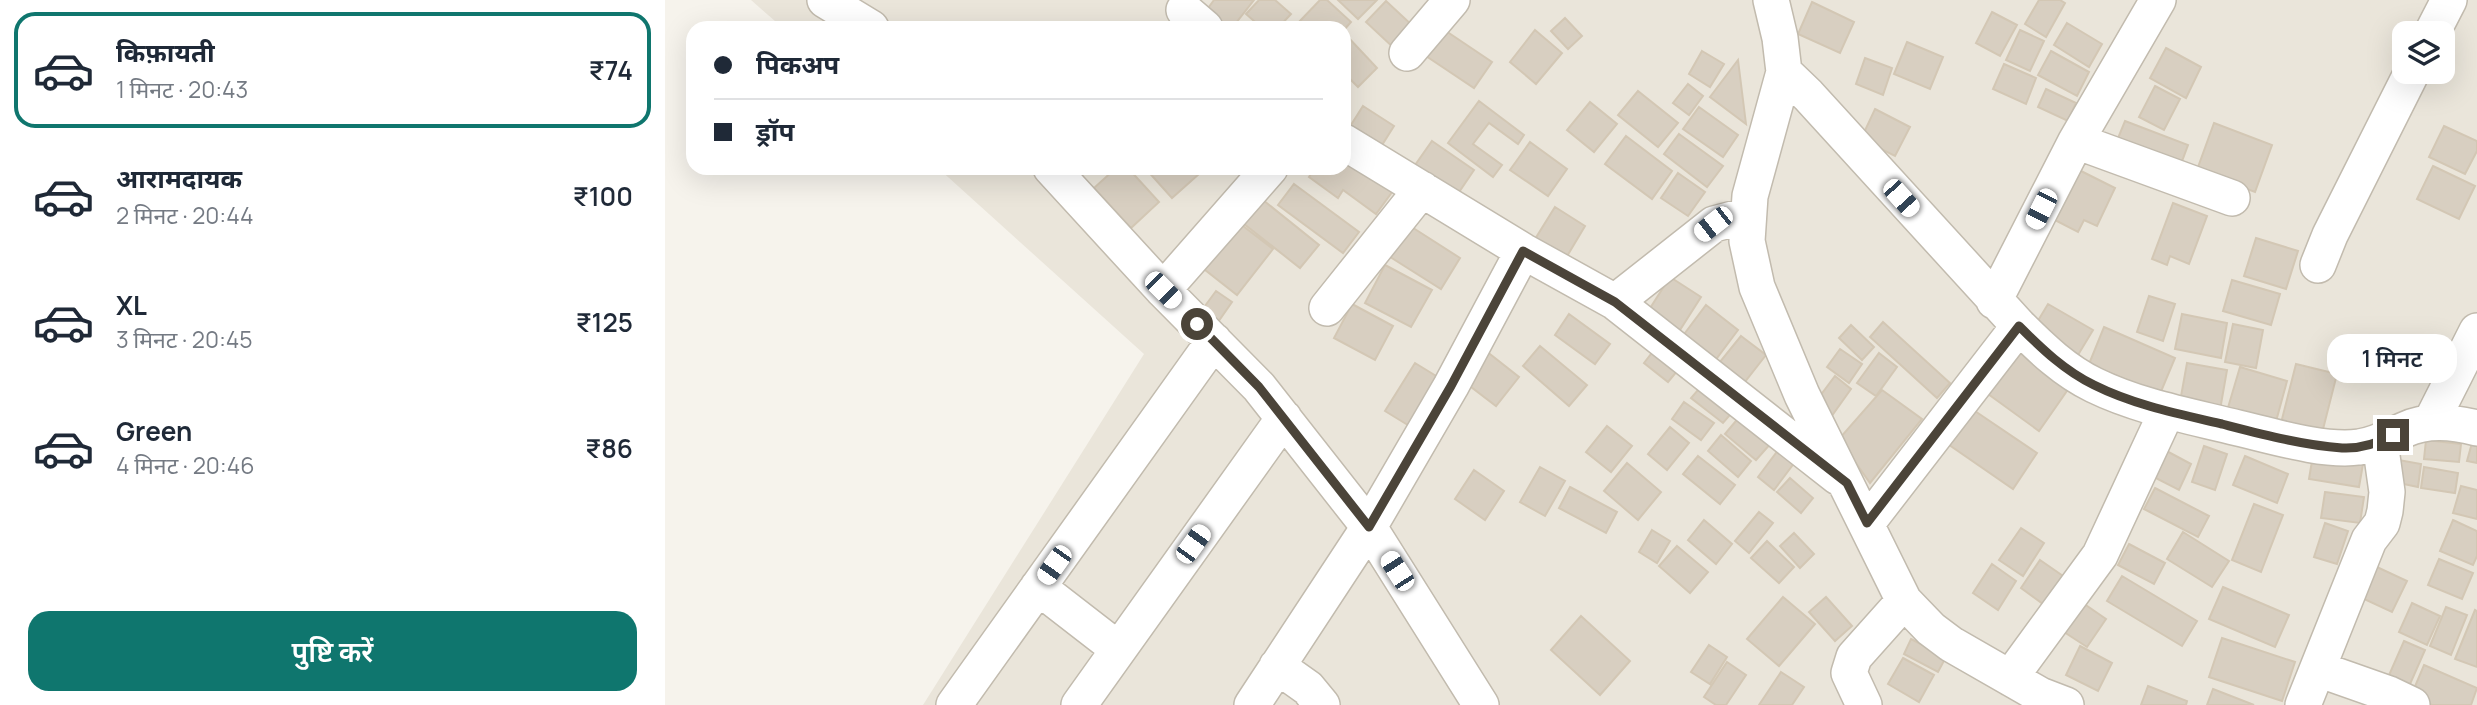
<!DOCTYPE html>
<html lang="hi">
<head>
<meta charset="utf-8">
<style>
	body { margin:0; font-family:Manrope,"Noto Sans Devanagari",sans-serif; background:#f6f6f7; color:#1f2937; height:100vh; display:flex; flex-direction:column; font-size:26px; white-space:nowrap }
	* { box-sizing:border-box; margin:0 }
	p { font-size:23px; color:#747a83 }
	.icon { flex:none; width:38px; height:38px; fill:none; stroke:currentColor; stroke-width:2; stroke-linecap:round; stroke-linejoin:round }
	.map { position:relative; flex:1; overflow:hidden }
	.details { display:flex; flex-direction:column; background:#fff; width:665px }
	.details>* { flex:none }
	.hud { position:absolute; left:21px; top:21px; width:665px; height:154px; border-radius:21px; box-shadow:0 7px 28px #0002; display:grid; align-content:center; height:154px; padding:0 28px; background:#fff }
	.buttons { position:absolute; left:1727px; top:21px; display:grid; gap:14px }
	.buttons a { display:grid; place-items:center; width:63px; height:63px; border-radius:14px; background:#fff; box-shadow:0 7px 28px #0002; font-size:35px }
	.end { position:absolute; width:32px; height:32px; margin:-16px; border:9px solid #4b4439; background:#fff; box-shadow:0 0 0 4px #fff }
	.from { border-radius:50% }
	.bubble { position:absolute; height:49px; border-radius:21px; background:#fff; box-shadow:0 7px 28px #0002; font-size:23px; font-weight:600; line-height:49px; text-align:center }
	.car { position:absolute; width:21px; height:42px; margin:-21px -10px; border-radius:9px; box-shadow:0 0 5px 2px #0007; background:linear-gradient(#fff 24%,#345 0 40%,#fff 0 76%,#345 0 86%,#fff 0) }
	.hud b { display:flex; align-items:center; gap:24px; height:66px; font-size:26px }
	.hud b+b { border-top:2px solid #e0e1e3 }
	.hud i { width:18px; height:18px; background:#1f2937 }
	ul { padding:12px 0 0; list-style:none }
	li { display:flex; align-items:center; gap:21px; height:116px; margin:0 14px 10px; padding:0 14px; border:4px solid transparent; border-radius:21px }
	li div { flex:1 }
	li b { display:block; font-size:26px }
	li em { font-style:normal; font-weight:600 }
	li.on { border-color:#0f766e }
	li>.icon { width:63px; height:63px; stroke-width:1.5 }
	.cta { display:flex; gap:14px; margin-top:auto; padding:14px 28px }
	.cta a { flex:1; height:80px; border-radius:21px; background:#0f766e; color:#fff; font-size:28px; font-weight:600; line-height:80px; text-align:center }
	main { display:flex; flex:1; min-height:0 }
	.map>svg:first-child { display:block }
</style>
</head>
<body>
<main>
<section class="details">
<ul>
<li class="on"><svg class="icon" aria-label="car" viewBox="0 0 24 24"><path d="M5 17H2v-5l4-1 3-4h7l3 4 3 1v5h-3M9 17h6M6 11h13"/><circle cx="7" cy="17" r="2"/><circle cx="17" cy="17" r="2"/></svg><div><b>किफ़ायती</b><p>1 मिनट · 20:43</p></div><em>₹74</em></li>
<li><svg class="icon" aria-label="car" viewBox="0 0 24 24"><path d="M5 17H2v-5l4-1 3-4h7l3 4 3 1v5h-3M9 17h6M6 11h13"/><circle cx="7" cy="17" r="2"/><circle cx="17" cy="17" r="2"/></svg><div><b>आरामदायक</b><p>2 मिनट · 20:44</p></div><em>₹100</em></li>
<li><svg class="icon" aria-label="car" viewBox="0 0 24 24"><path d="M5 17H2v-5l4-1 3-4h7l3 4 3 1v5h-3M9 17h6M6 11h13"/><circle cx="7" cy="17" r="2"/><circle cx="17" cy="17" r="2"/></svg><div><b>XL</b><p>3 मिनट · 20:45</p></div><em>₹125</em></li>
<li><svg class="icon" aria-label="car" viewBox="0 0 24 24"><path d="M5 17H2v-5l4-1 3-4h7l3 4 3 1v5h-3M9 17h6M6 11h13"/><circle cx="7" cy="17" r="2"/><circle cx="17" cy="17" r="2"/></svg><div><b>Green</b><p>4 मिनट · 20:46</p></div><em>₹86</em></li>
</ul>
<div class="cta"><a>पुष्टि करें</a></div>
</section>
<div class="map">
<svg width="1812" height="705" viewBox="0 0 1812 705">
	<rect width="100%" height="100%" fill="#f6f3ec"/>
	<path fill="#eae5da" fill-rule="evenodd" d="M86,0h1726v705h-1554l221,-351 -206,-186h406v-140h-561zM1740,33h38v39h-38z"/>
	<path fill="#d8cfc1" stroke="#d3c7b4" stroke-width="2" d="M549,0h40l-22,28h-5l-21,-17z
		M594,0h16l16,14 -13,14h-16l-16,-14z
		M655,0h7l24,22 -7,8 -40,-2 -6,-5z
		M673,0h39l-19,19z
		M1374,0h21l5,3 -19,34 -21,-13z
		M721,1l28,26 -19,22 -29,-27z
		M1147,2l42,20 -14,31 -42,-19z
		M1327,12l25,13 -17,31 -24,-13z
		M900,18l17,18 -14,13 -17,-18z
		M1402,23l35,21 -13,23 -35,-22z
		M775,27l52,35 -18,26 -51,-34z
		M870,30l27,23 -26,31 -26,-22z
		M1355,30l24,11 -14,30 -24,-11z
		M681,35l31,33 -19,19 -14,-14z
		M1242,42l36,15 -13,32 -36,-15z
		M1501,48l35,19 -15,31 -36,-20z
		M1037,51l22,13 -14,23 -21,-13z
		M1386,51l38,21 -12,24 -39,-21z
		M1200,58l27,10 -9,27 -27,-11z
		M1073,60l8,64 -36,-27z
		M1339,64l32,14 -10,26 -33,-15z
		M1023,84l15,12 -14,19 -16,-12z
		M1490,86l25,13 -16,31 -25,-13z
		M1381,89l30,14 -8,18 -30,-14z
		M973,91l40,32 -20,24 -40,-32z
		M814,101l45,34 -6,9 -29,-21 -16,21 29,21 -9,12 -45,-34z
		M925,102l27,22 -23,28 -27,-22z
		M698,106l31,20 -12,19 -31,-20z
		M1034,107l39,28 -15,22 -40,-28z
		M1210,109l35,18 -15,29 -34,-17z
		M1460,121l63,24 -10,27 -64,-24z
		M1549,123l58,22 -17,47 -58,-22z
		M1779,126l33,15v10l-12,23 -36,-17z
		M1014,134l44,32 -16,21 -43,-33z
		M961,136l46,35 -20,28 -47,-35z
		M767,141l42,29 -19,28 -42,-30z
		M865,142l37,27 -19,27 -38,-26z
		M679,146l54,38 -22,30 -33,-24 -5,8 -29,-21 6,-9h29z
		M1768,166l42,20 -16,33 -42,-20z
		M451,168h12l31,34 -28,26 -37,-40z
		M480,168h48l6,6 -27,24z
		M1410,168l40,20 -18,38 -13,-6 -6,12 -27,-14z
		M1013,173l27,19 -17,24 -27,-18z
		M629,184l65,48 -16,21 -65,-48z
		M588,192l66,53 -19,23 -66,-52z
		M1508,203l34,13 -18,48 -19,-8 -3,9 -15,-6z
		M890,207l30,19 -22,37 -31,-19z
		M565,216l43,33 -36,46 -42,-33z
		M742,224l53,34 -19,31 -54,-34z
		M1591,238l42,13 -12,38 -42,-13z
		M720,265l47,25 -21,37 -46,-24z
		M1005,277l31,20 -23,36 -31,-20z
		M1567,280l48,14 -9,31 -48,-14z
		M551,291l16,11 -14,20 -16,-12z
		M1484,296l26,8 -12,37 -26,-9z
		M687,304l41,22 -18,34 -41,-22z
		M1383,304l45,26 -15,25 -45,-26z
		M1041,305l32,25 -24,32 -32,-25z
		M904,314l41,30 -15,20 -40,-29z
		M1517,314l45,9 -6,35 -46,-9z
		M1218,322l67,61 -13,15 -67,-61z
		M1568,324l30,6 -7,38 -31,-6z
		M1186,325l23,22 -12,13 -23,-22z
		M1439,327l71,31 -15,36 -71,-30z
		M1076,336l25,19 -22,28 -25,-20z
		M993,345l25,19 -15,18 -24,-19z
		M875,346l47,39 -18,21 -46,-40z
		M816,347l38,30 -23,29 -38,-29z
		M1175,349l22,15 -13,19 -22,-16z
		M1350,349l54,39 -30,43 -55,-40z
		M1214,353l18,14 -21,29 -19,-13z
		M750,363l26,16 -30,48 -26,-16z
		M1522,363l40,7 -7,40 -40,-8z
		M1631,364l41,10 -16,63 -41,-10z
		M1575,367l47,14 -12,44 -48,-14z
		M1170,376l16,13 -20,28 -17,-13z
		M1039,383l32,25 -13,15 -32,-25z
		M1217,390l40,29 -52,64 -31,-44z
		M1019,402l30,21 -13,17 -29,-21z
		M1301,405l71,48 -24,36 -71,-49z
		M1076,415l31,27 -16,18 -31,-26z
		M942,426l25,20 -21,26 -25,-20z
		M1005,427l19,16 -22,27 -19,-16z
		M1810,432h2v31l-10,-2z
		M1056,435l30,26 -13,16 -30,-26z
		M1761,440l35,4 -2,18 -35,-3z
		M1539,446l23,8 -12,36 -23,-8z
		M1496,448l30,16 -12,26 -31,-16z
		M1114,449l16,13 -21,28 -16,-13z
		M1648,455l50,9 -4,23 -50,-8z
		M1033,456l37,29 -15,19 -37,-30z
		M1580,456l43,18 -11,29 -44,-18z
		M1728,459l28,5 -3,23 -24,-5z
		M962,463l34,29 -23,28 -34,-29z
		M875,467l25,14 -20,35 -25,-14z
		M1759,467l34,6 -3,20 -34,-5z
		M809,470l30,21 -19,29 -30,-21z
		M1125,478l23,20 -12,15 -24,-21z
		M1796,486l16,4v29l-24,-6z
		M905,487l47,25 -11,21 -47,-25z
		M1490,488l54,28 -11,21 -54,-28z
		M1660,492l39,5 -4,26 -39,-5z
		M1589,504l29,11 -22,57 -29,-12z
		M1094,512l14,11 -24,30 -14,-12z
		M1039,520l28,24 -16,20 -28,-24z
		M1788,520l24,11v25l-4,9 -33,-14z
		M1660,523l23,8 -11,33 -23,-7z
		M1356,528l23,15 -21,33 -24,-16z
		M987,530l18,11 -13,22 -18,-11z
		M1518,532l46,29 -17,26 -45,-28z
		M1129,533l20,21 -14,14 -20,-22z
		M1102,541l27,26 -15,16 -28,-25z
		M1464,544l36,19 -11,21 -36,-19z
		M1012,546l31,26 -18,21 -31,-27z
		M1774,559l34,14 -11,26 -34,-14z
		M1375,560l23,16 -20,28 -22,-16z
		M1699,561l43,20 -15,31 -43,-20z
		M1327,564l24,17 -18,29 -25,-17z
		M1457,576l75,45 -15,25 -75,-45z
		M1558,587l66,28 -14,32 -66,-28z
		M1118,597l32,27 -36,42 -32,-27z
		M1161,597l26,29 -17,15 -26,-29z
		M1415,601l26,18 -19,28 -26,-17z
		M1747,603l28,13 -13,29 -28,-13z
		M1781,607l21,8 -16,40 -21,-9z
		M1810,610l2,1v56l-22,-8z
		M916,616l49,45 -30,34 -49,-45z
		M1557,638l73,24 -13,39 -73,-24z
		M1246,639l35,18 -8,15 -34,-18z
		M1739,641l21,9 -18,41 -21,-9z
		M1044,645l18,12 -17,27 -19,-12z
		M1415,646l32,17 -14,28 -32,-16z
		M1238,658l31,17 -15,27 -31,-18z
		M1062,662l19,13 -20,30h-10l-12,-8z
		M1759,665l53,23 -6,17h-39l-21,-9z
		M1116,672l23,15 -12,18h-33z
		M1483,686l39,15 -1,4h-45z
		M1548,689l41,16h-47z"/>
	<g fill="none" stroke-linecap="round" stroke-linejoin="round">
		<defs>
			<path id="minor" d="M160,0l46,28
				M1106,0l9,38 4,34 -34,124 -3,45 10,46 45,108 102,206 27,28 20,15 89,51 26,10
				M519,10l21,18
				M1767,33l17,-33
				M742,53l45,-53
				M1119,72l24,23 211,231c23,23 46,45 75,59 45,22 96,31 144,43 34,8 87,24 121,19 17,-2 30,-10 45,-17 24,-11 48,-8 73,-2
				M1411,141l156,57
				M679,142l179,109 92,51 223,175
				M386,168l112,122 96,97 110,140 112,178
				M1653,265l12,-30 82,-163
				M498,290l107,-122
				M1329,301l82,-160 82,-141
				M950,302l99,-78 34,-9
				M662,308l95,-119
				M1766,422l46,-91
				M1202,523l152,-197
				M373,587l80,62
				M612,666l31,22 14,17
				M1653,669l71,25 23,11
				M1345,678l90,-123 67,-144
				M289,705l260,-364
				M414,705l205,-287
				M587,705l117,-178 82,-141 72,-135
				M1199,705l-15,-32 5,-16 50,-56
				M1638,705l66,-165 13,-17 3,-12 2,-19 -7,-50"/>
		</defs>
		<use href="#minor" stroke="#c2bbae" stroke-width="38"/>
		<use href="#minor" stroke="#fff" stroke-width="35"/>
	</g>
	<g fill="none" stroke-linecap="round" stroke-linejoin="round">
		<path stroke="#4b4439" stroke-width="9" d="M532,324l62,63 110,140 82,-141 72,-135 92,51 232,181 20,40 152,-197c23,23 46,45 75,59 40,20 85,29 128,39 39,10 80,21 120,24 18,1 36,-5 51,-13"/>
	</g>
</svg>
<div class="buttons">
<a><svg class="icon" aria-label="layers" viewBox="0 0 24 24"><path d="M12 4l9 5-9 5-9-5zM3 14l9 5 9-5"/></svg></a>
</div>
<i class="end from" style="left:532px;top:324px"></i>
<i class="end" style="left:1728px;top:435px"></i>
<div class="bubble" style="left:1662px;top:334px;width:130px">1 मिनट</div>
<i class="car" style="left:1236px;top:198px;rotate:138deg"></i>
<i class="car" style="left:1376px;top:209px;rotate:207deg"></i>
<i class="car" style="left:1048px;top:224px;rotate:232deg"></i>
<i class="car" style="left:498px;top:290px;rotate:135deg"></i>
<i class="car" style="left:528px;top:544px;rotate:36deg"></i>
<i class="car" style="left:389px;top:565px;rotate:215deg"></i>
<i class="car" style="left:732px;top:571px;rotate:327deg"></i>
<div class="hud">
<b><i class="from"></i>पिकअप</b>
<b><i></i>ड्रॉप</b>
</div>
</div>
</main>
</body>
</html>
